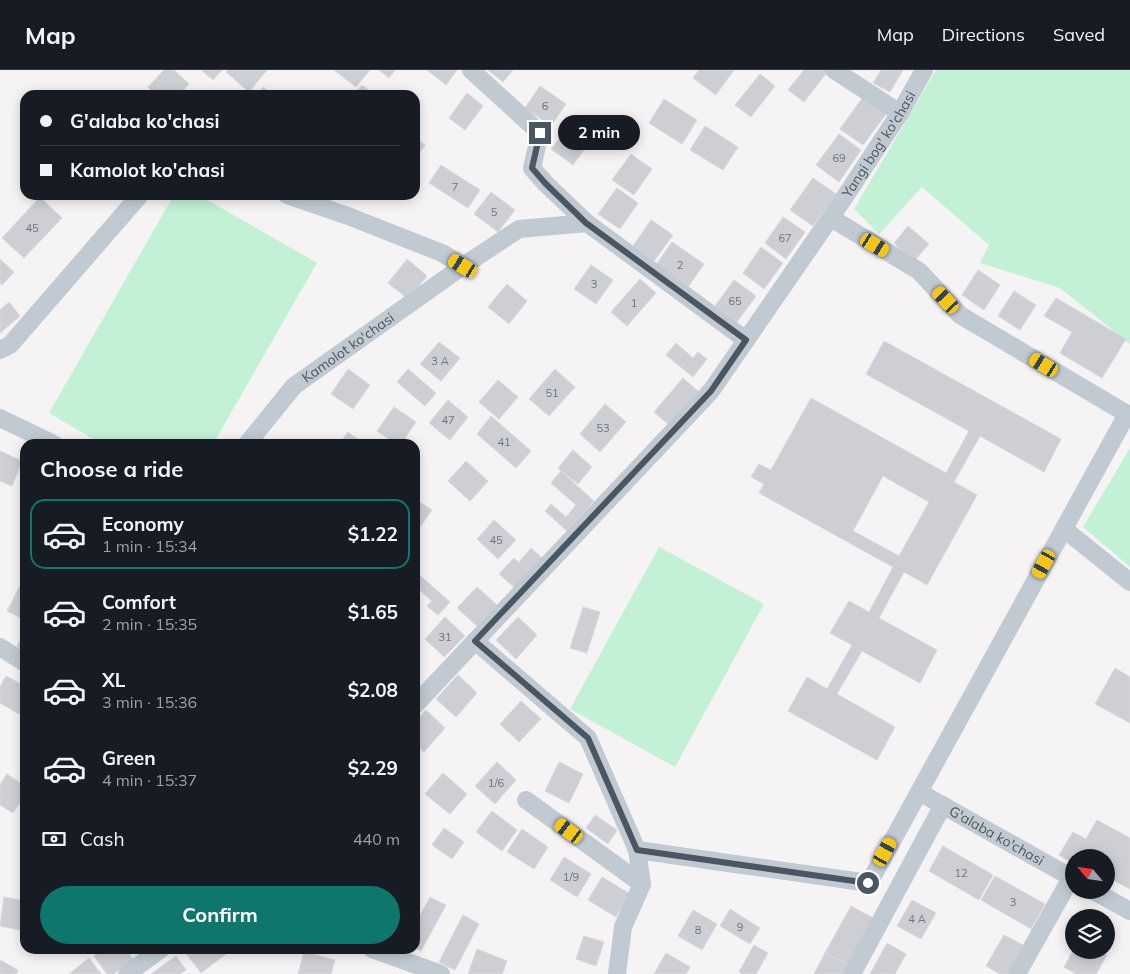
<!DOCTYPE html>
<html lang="en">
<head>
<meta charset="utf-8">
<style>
	body { margin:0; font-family:Mulish,sans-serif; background:#20242c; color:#f1f3f6; height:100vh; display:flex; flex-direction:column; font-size:19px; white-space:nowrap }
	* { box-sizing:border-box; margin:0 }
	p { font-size:16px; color:#9ea1a6 }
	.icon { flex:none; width:28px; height:28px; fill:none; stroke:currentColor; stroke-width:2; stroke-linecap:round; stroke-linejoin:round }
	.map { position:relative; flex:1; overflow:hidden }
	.side { position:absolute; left:20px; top:369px; width:400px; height:515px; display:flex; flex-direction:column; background:#171b24; border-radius:15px; box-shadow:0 2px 12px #0003 }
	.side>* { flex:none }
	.hud { position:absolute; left:20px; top:20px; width:400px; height:110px; border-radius:15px; box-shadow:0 2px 12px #0003; display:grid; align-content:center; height:110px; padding:0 20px; background:#171b24 }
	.needle { width:32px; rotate:299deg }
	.controls { position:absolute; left:1065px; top:779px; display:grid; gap:10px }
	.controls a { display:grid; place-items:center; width:50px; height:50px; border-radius:50%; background:#171b24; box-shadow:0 2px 12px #0003; font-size:25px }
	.end { position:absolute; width:22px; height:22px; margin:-11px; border:6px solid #4a5661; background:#fff; box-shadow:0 0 0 2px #fff }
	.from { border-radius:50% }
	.bubble { position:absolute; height:35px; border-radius:18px; background:#171b24; box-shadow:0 2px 12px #0003; font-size:16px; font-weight:700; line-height:35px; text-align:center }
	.car { position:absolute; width:15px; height:30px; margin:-15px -8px; border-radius:6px; box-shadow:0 0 4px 1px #0007; background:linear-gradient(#f5c518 24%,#345 0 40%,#f5c518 0 76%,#345 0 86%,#f5c518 0) }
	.hud b { display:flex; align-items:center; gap:18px; height:48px; font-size:19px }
	.hud b+b { border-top:1px solid #363941 }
	.hud i { width:12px; height:12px; background:#f1f3f6 }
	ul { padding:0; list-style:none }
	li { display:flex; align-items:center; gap:15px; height:70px; margin:0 10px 8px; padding:0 10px; border:2px solid transparent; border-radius:15px }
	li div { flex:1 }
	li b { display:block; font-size:19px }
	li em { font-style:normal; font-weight:700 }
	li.current { border-color:#0f766e }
	li>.icon { width:45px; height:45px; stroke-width:1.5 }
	h2 { padding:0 20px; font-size:22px; line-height:60px }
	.pay { display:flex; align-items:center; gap:12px; height:55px; padding:0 20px; font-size:19px }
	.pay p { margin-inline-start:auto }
	.action { display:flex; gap:10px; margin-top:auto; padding:10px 20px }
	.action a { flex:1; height:58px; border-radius:30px; background:#0f766e; color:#fff; font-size:20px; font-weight:700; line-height:58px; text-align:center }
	header { display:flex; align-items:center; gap:30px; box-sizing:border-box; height:70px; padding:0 25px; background:#171b24; border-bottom:1px solid #363941 }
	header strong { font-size:24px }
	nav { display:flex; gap:28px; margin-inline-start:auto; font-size:18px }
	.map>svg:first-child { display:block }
</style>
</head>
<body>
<header>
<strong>Map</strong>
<nav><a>Map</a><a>Directions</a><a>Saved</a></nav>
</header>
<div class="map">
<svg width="1130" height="904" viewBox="0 0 1130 904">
	<rect width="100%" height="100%" fill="#f5f3f3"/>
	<path fill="#c3f1d5" d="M936,0h194v274l-70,-56 -80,-25 9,-18 -67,-58 -43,47 -25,-25z
		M174,125h25l118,68 -104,181h-111l-53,-31z
		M1130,378v119l-47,-40z
		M659,477l105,57 -89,163 -105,-58z"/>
	<path fill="#cdcfd5" stroke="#d7d9de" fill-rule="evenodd" d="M164,0h10l15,14 -10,11h-23l-8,-8z
		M201,0h21l-9,10z
		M228,0h39l-18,22 -23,-20z
		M334,0h36l-14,17z
		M379,0h16l-6,8z
		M427,0h30l-11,15z
		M488,0h25l-10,12z
		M699,0h35l-18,25 -23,-17z
		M804,0h22l2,1 -24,31 -16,-12z
		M881,0h22l-13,22 -17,-9z
		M760,4l15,12 -24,31 -16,-12z
		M362,15l13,10h-22z
		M540,16l26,18 -15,22 -26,-18z
		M263,17l11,8h-17z
		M467,23l16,13 -18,24 -16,-12z
		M863,27l23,17 -23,31 -23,-16z
		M664,29l33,21 -15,24 -33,-21z
		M570,54l22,15 -19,26 -22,-16z
		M705,56l33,21 -15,23 -33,-20z
		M839,64l22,16 -22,32 -23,-17z
		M415,68l10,7 -10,14z
		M631,84l21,15 -18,26 -22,-15z
		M441,95l39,25 -12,18 -39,-25z
		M813,108l23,16 -23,32 -23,-16z
		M617,118l21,15 -18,26 -22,-15z
		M491,122l24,18 -17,22 -24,-18z
		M40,127l22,21 -38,40 -22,-20z
		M783,147l22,15 -19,27 -21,-16z
		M651,150l22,15 -19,26 -21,-15z
		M908,156l21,18 -15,17 -20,-18z
		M672,172l32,22 -16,23 -32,-22z
		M761,177l22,16 -19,26 -21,-16z
		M0,189l14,13 -12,13 -2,-2z
		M407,189l20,17 -19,23 -20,-16z
		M591,195l22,15 -17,24 -22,-15z
		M978,200l22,15 -16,25 -22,-15z
		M640,209l16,14 -29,33 -16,-14z
		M734,210l22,16 -19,26 -22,-16z
		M507,214l20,17 -18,23 -21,-17z
		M1014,221l22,14 -16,25 -22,-14z
		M1056,228l70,41 -24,39 -42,-25 12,-21 -28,-16z
		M9,232l11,14 -20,17v-23z
		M884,271l177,98 -17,33 -64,-36 -26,46 23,13 -50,90 -23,-13 -25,46 58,32 -17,33 -58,-32 -25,43 58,33 -18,33 -89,-49 19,-34 20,12 25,-44 -22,-12 19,-32 20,11 24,-45 -134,-74 5,-9 -13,-7 8,-13 12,6 40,-72 135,75 23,-42 -103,-57zM883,406l46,26 -30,54 -46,-25z
		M439,272l21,16 -19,23 -21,-17z
		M676,273l17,15 5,-6 9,7 -14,18 -27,-22z
		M348,299l22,16 -17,24 -22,-15z
		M408,299l28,24 -11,13 -28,-24z
		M555,299l20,18 -26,29 -20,-17z
		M683,308l16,14 -29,34 -16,-14z
		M498,310l20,17 -19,22 -20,-17z
		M448,330l20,17 -18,23 -21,-17z
		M605,334l21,18 -26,30 -20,-18z
		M394,337l22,15 -15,22h-5l-19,-13z
		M491,346l40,35 -15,17 -39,-34z
		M348,362l17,12h-26z
		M573,380l19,17 -14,17 -20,-16z
		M0,381l22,10 -10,25 -12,-5z
		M466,391l22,20 -18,20 -22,-20z
		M561,401l33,30 -27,30 -22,-20 6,-7 15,13 10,-12 -25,-22z
		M415,429l17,11 -17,24z
		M494,450l22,20 -18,19 -21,-20z
		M531,478l11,10 -12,14 -11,-10z
		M514,488l16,14 -15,16 -16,-14z
		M415,501l35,31 -12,13 -11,-9 5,-5 -17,-15z
		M25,506v44l-18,-9z
		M477,517l20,18 -20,21 -20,-18z
		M583,537l17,5 -13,41 -17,-5z
		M445,547l20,19 -21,21 -19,-18z
		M518,547l19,18 -21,24 -20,-19z
		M25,562v19l-8,-5z
		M1115,598l15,9v46l-35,-19z
		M458,605l19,18 -21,24 -20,-18z
		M6,606l19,10v17l-6,11 -19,-11v-16z
		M521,631l20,18 -22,23 -19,-18z
		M426,640l19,18 -21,24 -9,-8v-22z
		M497,692l19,18 -21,24 -20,-18z
		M559,692l24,12 -14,29 -24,-12z
		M443,703l24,21 -17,20 -25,-20z
		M7,704l18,12v9l-12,18 -13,-8v-20z
		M492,741l25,19 -15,21 -26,-19z
		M595,745l22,15 -9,14 -22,-16z
		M1097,750l33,18v51l-19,-10 -2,4 -3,-1v-24h-32v6l-15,-9 14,-23 13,7z
		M444,758l20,14 -12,17 -20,-14z
		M522,759l26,18 -14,22 -27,-17z
		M943,776l50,29 -14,25 -50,-29z
		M564,787l27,17 -14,23 -27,-17z
		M995,806l50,28 -14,25 -50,-29z
		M602,807l28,17 -14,23 -28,-17z
		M4,827l21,4 -1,30 -24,-5z
		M430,827l16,8 -25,46 -6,-3v-23z
		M912,830l24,13 -15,26 -24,-13z
		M851,836l22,12 -25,47 -23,-12z
		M730,839l30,19 -10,16 -30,-18z
		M693,840l24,14 -15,26 -24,-14z
		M463,845l16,9 -24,46 -16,-8z
		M1004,865l19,10 -16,29h-7l-14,-8z
		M584,866l20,6 -8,24 -20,-7z
		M887,873l19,11 -11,20h-25z
		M754,875l14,8 -12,21h-14l-3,-2z
		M103,879h22l8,10 -19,15h-7l-13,-18z
		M189,879h33l4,5 -25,19 -16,-21z
		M477,879l30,12 -5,13h-34z
		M1074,879l25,1 8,5 -11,19h-20l-12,-7z
		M304,882l31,8 -4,14h-33z
		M666,883l24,14 -4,7h-32z
		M825,883l23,12 -5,9h-29z
		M176,886l10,14 -6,4h-29z
		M89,888l12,16h-32z
		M0,890l18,10 -2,4h-16z"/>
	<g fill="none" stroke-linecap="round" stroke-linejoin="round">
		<g stroke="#c1cad2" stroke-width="18">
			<path d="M471,0l69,63 -8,35 13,15 42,40 159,117"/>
			<path d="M834,0l66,43"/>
			<path d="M287,125l61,21 94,37 21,13"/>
			<path d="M0,280l10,-5 130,-150"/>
			<path d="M0,348l54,26"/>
			<path id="s1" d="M247,374l47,-58 169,-120 56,-37 68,-6"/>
			<path d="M1064,459l66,53"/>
			<path d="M475,571l113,97 49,112 5,34 -19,43 -6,47"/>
			<path d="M0,577l25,16"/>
			<path id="s2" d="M415,635l296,-314 133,-193 56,-85 24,-43"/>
			<path id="s3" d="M919,722l155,87"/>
			<path d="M526,730l116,84"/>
			<path d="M637,780l232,33 258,-469 -167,-99 -41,-44 -88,-53"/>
			<path d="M1092,820l38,21"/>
			<path d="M372,879l69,25"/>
			<path d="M127,904l34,-25"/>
			<path d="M852,904l91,-169"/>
			<path d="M1017,904l54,-96"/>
		</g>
	</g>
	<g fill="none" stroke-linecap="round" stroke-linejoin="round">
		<path stroke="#4a5661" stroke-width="6" d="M540,63l-8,35 13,15 41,40 160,117 -35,51 -236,250 113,97 49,112 231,33"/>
	</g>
	<g text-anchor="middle" stroke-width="5" stroke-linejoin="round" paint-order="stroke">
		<g font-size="11" fill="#6b747e">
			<text x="545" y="40">6</text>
			<text x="839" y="92">69</text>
			<text x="455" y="121">7</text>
			<text x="494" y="146">5</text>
			<text x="32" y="162">45</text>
			<text x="785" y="172">67</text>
			<text x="680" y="199">2</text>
			<text x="594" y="218">3</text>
			<text x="735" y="235">65</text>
			<text x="634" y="237">1</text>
			<text x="440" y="295">3 А</text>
			<text x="552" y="327">51</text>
			<text x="448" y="354">47</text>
			<text x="603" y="362">53</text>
			<text x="504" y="376">41</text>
			<text x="496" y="474">45</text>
			<text x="445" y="571">31</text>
			<text x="496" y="717">1/6</text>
			<text x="961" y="807">12</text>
			<text x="571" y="811">1/9</text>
			<text x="1013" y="836">3</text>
			<text x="917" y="853">4 А</text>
			<text x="740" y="861">9</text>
			<text x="698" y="864">8</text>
		</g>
		<g font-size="14" fill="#4a5661" stroke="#fff">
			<text dy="5" stroke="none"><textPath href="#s2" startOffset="730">Yangi bog' ko'chasi</textPath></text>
			<text dy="5" stroke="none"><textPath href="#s1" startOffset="141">Kamolot ko'chasi</textPath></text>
			<text dy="5" stroke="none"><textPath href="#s3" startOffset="89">G'alaba ko'chasi</textPath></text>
		</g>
	</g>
</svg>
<div class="controls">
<a><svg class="needle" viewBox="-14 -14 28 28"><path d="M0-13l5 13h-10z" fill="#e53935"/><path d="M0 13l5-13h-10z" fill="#9ea1a6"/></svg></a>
<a><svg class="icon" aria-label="layers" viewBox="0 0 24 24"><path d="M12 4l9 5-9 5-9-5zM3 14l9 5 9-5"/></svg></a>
</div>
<i class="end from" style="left:868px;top:813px"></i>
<i class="end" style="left:540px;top:63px"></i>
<div class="bubble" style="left:558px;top:45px;width:82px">2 min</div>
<i class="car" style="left:875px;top:175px;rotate:121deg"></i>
<i class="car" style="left:463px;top:196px;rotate:301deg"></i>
<i class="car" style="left:946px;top:230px;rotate:317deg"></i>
<i class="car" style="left:1044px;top:295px;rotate:301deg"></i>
<i class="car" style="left:1044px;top:494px;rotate:209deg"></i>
<i class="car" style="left:569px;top:761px;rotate:306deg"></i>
<i class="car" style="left:885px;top:782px;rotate:29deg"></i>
<div class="hud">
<b><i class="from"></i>G'alaba ko'chasi</b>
<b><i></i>Kamolot ko'chasi</b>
</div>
<section class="side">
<h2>Choose a ride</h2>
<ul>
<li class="current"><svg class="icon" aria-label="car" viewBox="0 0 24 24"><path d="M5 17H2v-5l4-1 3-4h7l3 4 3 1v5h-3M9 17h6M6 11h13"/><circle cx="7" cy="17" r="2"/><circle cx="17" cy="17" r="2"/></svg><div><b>Economy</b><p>1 min · 15:34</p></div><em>$1.22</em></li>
<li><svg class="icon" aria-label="car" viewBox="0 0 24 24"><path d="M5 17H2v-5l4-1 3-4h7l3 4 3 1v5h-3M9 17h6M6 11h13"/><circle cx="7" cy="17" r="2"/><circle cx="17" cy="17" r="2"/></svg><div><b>Comfort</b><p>2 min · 15:35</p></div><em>$1.65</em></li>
<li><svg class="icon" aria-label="car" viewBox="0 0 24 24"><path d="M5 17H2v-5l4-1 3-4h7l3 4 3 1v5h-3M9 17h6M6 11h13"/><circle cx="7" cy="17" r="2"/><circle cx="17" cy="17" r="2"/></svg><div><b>XL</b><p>3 min · 15:36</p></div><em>$2.08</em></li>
<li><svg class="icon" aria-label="car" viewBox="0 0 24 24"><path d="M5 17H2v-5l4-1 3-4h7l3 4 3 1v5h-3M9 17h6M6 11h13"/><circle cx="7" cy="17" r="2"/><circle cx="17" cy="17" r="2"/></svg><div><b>Green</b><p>4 min · 15:37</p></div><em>$2.29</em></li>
</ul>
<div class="pay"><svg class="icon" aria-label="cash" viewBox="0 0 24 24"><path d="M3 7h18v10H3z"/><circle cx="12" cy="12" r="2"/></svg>Cash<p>440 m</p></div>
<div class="action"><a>Confirm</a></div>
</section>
</div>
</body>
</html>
